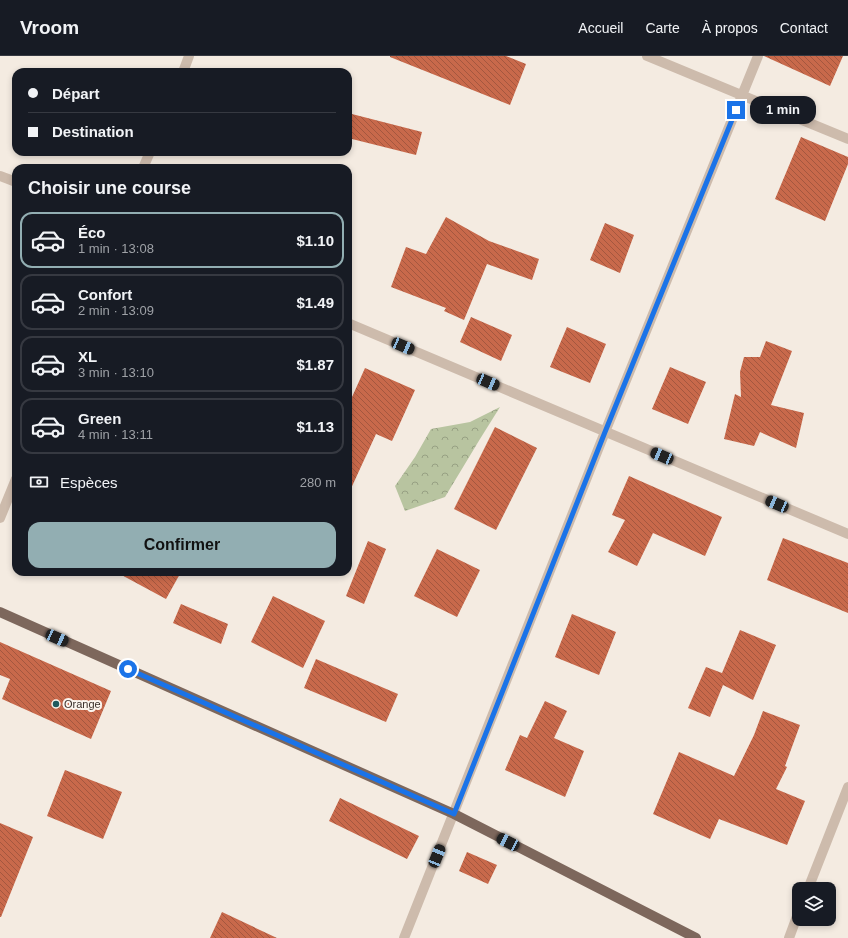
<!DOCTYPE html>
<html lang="fr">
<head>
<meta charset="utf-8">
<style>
	body { margin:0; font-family:Helvetica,sans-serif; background:#20242c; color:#f1f3f6; height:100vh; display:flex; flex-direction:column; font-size:15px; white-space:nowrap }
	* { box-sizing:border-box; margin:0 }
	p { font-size:13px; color:#9ea1a6 }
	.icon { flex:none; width:22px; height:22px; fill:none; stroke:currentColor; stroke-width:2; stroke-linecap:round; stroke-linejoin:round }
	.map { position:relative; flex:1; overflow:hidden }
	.sheet { position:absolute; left:12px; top:108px; width:340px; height:412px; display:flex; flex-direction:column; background:#171b24; border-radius:12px; box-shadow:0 2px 6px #0003 }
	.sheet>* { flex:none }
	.banner { position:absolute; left:12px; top:12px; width:340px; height:88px; border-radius:12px; box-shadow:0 2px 6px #0003; display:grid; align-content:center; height:88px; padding:0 16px; background:#171b24 }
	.controls { position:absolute; left:792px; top:826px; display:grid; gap:8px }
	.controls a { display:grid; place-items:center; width:44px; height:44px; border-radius:8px; background:#171b24; box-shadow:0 2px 6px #0003; font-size:20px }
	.end { position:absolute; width:18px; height:18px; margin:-9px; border:5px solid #1a73e8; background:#fff; box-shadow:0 0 0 2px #fff }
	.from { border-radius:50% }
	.bubble { position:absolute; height:28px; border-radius:12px; background:#171b24; box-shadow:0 2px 6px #0003; font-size:13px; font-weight:800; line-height:28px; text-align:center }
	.car { position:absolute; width:12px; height:24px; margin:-12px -6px; border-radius:5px; box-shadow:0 0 3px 1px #0007; background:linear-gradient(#222 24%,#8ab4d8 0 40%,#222 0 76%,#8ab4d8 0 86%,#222 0) }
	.banner b { display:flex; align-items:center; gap:14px; height:38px; font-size:15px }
	.banner b+b { border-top:1px solid #363941 }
	.banner i { width:10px; height:10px; background:#f1f3f6 }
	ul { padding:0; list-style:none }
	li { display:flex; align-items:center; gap:12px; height:56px; margin:0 8px 6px; padding:0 8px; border:2px solid #363941; border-radius:12px }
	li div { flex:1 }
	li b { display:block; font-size:15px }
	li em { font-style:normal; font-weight:800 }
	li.active { border-color:#92aeb2 }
	li>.icon { width:36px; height:36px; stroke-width:1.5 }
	h2 { padding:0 16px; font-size:18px; line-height:48px }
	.pay { display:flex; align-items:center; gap:10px; height:44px; padding:0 16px; font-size:15px }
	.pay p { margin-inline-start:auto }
	.action { display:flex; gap:8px; margin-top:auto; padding:8px 16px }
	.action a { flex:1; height:46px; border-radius:12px; background:#92aeb2; color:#111; font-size:16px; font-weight:800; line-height:46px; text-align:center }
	header { display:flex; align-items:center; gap:24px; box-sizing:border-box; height:56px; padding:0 20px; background:#171b24; border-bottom:1px solid #363941 }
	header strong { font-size:19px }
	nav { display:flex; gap:22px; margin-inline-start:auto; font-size:14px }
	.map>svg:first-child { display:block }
</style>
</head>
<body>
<header>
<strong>Vroom</strong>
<nav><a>Accueil</a><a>Carte</a><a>À propos</a><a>Contact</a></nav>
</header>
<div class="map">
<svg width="848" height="882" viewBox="0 0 848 882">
	<defs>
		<pattern id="park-crowns" width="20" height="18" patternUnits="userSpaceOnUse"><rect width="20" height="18" fill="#b8c4a0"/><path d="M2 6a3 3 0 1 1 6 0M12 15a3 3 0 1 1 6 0" fill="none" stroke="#97a083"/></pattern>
		<pattern id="building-back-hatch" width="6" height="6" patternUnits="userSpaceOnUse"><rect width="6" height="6" fill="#c8694b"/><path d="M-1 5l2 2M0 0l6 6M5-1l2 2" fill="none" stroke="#a4573f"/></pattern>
	</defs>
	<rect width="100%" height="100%" fill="#f4ebe1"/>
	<path fill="url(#park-crowns)" d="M500,351l-20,32 -35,58 -40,14 -10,-25 20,-29 16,-28 39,-7z"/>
	<path fill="url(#building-back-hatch)" d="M390,0h116l20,8 -16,41 -120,-48z
		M764,0h79l-13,30z
		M348,57l74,19 -6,23 -68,-17z
		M801,81l47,20v7l-23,57 -50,-22z
		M446,161l43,24 50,18 -7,21 -45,-16 -23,56 -20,-9 2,-3 -55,-21 15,-40 20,7z
		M605,167l29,12 -14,38 -30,-13z
		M471,261l41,18 -11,26 -41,-19z
		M567,271l39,17 -16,39 -40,-16z
		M766,285l26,10 -21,54 33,8 -8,35 -36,-16 -6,14 -30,-7 11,-45 6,3 -1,-25 4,-15h16z
		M670,311l36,15 -18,42 -36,-15z
		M365,312l50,22 -23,51 -16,-7 -28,61v-89z
		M495,371l42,21 -41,82 -42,-21z
		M629,420l93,41 -17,39 -52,-23 -16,33 -29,-14 17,-32 -13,-5z
		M783,482l65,25v50l-81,-33z
		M368,485l18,8 -22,55 -18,-8z
		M437,493l43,21 -23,47 -43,-21z
		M116,516h65l-15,27z
		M273,540l52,25 -22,47 -52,-26z
		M181,548l47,20 -7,20 -48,-21z
		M572,558l44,18 -17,43 -44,-18z
		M740,574l36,15 -23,55 -30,-15 -13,32 -22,-9 18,-41 16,6z
		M0,586l111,49 -20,48 -89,-40 8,-20 -10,-4z
		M316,603l82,35 -12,28 -82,-34z
		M545,645l22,10 -13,27 30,13 -19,46 -60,-27 15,-35 7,3z
		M763,655l37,14 -15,41 2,1 -11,22 29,12 -18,44 -68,-26 -9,20 -57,-25 26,-62 55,24 20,-41z
		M65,714l57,22 -19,47 -56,-23z
		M340,742l79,38 -12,23 -78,-38z
		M0,767l33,14 -32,80h-1z
		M467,796l30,13 -9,19 -29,-13z
		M222,856l55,26h-67z"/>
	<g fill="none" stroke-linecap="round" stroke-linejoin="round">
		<path stroke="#cdbbac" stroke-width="10" d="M647,0l201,83
			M183,16l6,-16
			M143,112l7,-16
			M0,120l16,6
			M348,267l500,211
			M0,462l16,-39
			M808,833l40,-102
			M404,882l201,-506 153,-376
			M789,882l10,-27"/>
		<path stroke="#7d675c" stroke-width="10" d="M0,556l454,202 242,124"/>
	</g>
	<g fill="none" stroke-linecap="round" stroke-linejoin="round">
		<path stroke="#1a73e8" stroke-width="5" d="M128,613l326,145 151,-382 131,-322"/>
	</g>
	<circle fill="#1f5a5e" stroke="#fbf5ee" stroke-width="1.5" cx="56" cy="648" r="4"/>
	<g text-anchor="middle" stroke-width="4" stroke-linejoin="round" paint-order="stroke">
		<g font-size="11" fill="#3b302b" stroke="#fbf5ee" text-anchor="start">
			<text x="64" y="652">Orange</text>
		</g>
	</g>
</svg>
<div class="controls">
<a><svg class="icon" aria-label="layers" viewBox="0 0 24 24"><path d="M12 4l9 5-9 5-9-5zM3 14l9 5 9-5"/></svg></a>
</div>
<i class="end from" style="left:128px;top:613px"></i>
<i class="end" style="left:736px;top:54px"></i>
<div class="bubble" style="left:750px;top:40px;width:66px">1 min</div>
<i class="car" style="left:403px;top:290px;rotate:113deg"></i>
<i class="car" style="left:488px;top:326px;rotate:113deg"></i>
<i class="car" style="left:662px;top:400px;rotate:293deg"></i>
<i class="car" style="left:777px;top:448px;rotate:293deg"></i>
<i class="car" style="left:57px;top:582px;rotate:114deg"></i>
<i class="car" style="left:508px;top:786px;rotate:297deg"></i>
<i class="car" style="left:437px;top:800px;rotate:22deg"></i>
<div class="banner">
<b><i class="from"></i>Départ</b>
<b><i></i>Destination</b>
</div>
<section class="sheet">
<h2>Choisir une course</h2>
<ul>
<li class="active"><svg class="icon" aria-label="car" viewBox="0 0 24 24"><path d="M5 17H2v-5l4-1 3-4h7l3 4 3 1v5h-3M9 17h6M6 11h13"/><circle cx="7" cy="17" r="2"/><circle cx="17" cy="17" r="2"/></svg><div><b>Éco</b><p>1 min · 13:08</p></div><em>$1.10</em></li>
<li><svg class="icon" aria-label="car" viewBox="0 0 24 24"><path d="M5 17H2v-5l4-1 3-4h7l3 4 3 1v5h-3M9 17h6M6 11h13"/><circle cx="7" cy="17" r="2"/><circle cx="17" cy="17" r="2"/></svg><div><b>Confort</b><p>2 min · 13:09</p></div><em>$1.49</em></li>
<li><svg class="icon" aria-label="car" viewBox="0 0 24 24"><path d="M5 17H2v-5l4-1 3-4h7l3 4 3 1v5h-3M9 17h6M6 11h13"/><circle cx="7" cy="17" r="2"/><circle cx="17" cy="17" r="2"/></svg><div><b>XL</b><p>3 min · 13:10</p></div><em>$1.87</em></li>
<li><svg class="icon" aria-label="car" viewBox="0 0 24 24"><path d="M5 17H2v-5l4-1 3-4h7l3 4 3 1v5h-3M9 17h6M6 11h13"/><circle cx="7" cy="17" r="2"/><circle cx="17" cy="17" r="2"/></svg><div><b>Green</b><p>4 min · 13:11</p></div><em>$1.13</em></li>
</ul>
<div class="pay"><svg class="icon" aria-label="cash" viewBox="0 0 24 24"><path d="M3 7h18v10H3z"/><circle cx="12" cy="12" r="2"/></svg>Espèces<p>280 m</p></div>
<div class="action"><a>Confirmer</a></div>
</section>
</div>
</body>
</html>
